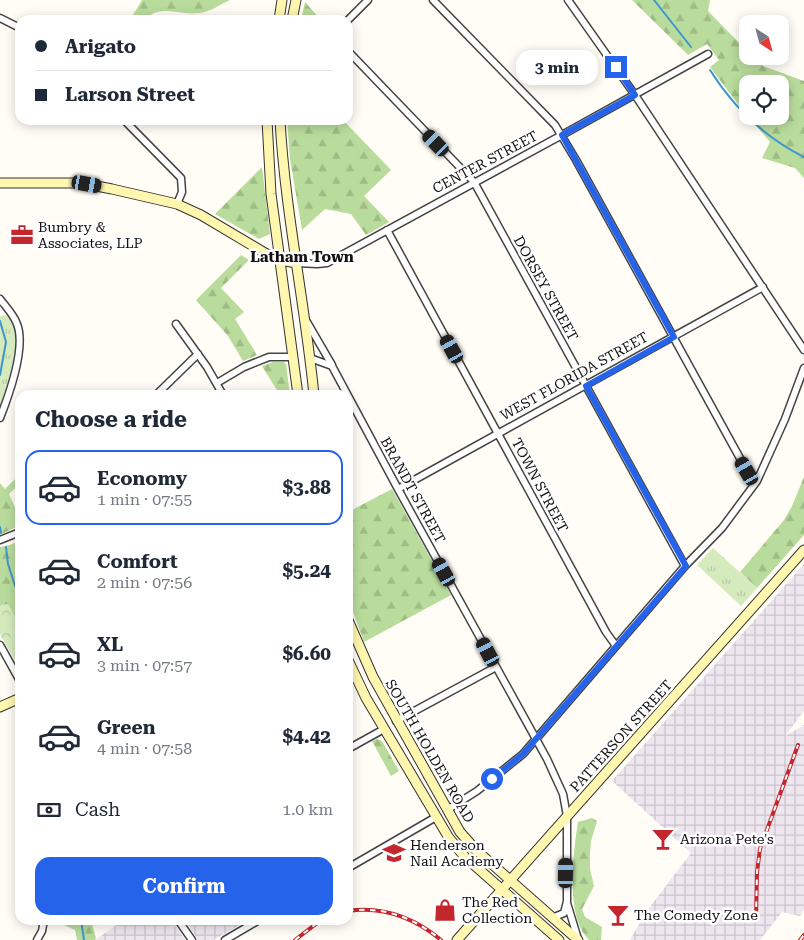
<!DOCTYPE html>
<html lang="en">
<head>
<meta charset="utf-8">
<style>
	body { margin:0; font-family:"Roboto Serif",serif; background:#f6f6f7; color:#1f2937; height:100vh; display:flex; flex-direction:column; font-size:19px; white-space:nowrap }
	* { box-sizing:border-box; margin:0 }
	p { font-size:16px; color:#747a83 }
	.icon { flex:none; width:28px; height:28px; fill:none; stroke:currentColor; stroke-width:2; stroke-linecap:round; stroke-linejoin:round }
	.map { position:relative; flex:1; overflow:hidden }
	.drawer { position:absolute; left:15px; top:390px; width:338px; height:535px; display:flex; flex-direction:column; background:#fff; border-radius:15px; box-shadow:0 2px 12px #0003 }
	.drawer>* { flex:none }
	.banner { position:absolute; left:15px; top:15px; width:338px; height:110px; border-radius:15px; box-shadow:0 2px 12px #0003; display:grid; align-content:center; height:110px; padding:0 20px; background:#fff }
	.needle { width:32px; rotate:144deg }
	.fabs { position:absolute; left:739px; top:15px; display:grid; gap:10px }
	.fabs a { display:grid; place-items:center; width:50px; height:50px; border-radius:10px; background:#fff; box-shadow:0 2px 12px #0003; font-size:25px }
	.end { position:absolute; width:22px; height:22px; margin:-11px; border:6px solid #2563eb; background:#fff; box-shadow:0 0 0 2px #fff }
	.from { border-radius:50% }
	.bubble { position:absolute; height:35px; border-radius:15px; background:#fff; box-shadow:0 2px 12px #0003; font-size:16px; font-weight:700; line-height:35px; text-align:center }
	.car { position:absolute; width:15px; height:30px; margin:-15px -8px; border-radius:6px; box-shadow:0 0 4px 1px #0007; background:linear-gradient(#222 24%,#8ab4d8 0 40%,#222 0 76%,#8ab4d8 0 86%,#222 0) }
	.banner b { display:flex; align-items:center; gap:18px; height:48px; font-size:19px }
	.banner b+b { border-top:1px solid #e0e1e3 }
	.banner i { width:12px; height:12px; background:#1f2937 }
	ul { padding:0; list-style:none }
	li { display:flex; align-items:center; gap:15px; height:75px; margin:0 10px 8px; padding:0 10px; border:2px solid transparent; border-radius:15px }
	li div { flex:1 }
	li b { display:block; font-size:19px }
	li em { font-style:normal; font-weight:700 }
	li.on { border-color:#2563eb }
	li>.icon { width:45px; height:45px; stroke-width:1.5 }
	h2 { padding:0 20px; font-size:22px; line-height:60px }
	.pay { display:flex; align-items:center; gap:12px; height:55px; padding:0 20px; font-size:19px }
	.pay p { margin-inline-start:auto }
	.button { display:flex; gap:10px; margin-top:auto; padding:10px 20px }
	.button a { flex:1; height:58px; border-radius:15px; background:#2563eb; color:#fff; font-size:20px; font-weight:700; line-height:58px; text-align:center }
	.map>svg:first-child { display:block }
</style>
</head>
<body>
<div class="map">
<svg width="804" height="940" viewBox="0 0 804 940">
	<defs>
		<pattern id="industrial-grid" width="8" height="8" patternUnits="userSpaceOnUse" patternTransform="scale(1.25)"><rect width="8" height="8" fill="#eee6ef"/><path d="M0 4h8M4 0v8" fill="none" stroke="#cbc4cc"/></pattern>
		<pattern id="grass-tufts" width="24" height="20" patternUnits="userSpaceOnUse" patternTransform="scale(1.25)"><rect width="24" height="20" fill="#d5ebbd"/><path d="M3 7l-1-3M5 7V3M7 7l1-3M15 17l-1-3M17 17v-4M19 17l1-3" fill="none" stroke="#b6c8a1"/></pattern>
		<pattern id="forest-firs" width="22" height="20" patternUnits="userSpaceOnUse" patternTransform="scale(1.25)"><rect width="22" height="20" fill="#b9dc9c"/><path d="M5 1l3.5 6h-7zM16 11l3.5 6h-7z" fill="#9ebc85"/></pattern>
		<pattern id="park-crowns" width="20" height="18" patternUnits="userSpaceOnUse" patternTransform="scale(1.25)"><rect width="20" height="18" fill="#d5ebbd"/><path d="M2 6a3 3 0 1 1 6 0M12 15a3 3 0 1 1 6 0" fill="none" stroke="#b6c8a1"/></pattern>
	</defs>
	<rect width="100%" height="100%" fill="#fffdf5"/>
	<path fill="url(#industrial-grid)" d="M804,564v147l-19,25 19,-11v185l-4,6 -18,-4 -22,28h-130l16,-28 45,-59 -79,-72z
		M124,920h48l13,20h-90z
		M185,920h63l-34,20h-16z"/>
	<path fill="url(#grass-tufts)" d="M5,315c26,10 0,73 -5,92v-91z
		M713,548l44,40 -16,18 -44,-41z"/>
	<path fill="url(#forest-firs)" d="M142,0h88c-9,4 -20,12 -30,13 -22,3 -37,-10 -57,7h-13z
		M632,0h78l-2,11 39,40 1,5h5l10,10 41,15v97l-9,-10 -33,-10 8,-16 -22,-26h32v-32h-32l-1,32 -37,-49 9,-7 -12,-16 -19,11z
		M305,2l16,18h-20z
		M287,120h56l48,50 -27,26 25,26 -23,13 -15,-21 -26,-5 -23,21 -12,-71z
		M262,167l8,67 -11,5 -44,-25z
		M241,255l8,5 -28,28 23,24 -9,7 22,36 -14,6 -15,-25 -32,-36z
		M273,362h11l2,2 4,31h-10l-18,-29z
		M20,474v9l-11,11 11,24v7l-20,10v-52l5,6z
		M804,477v58l-47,53 -17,-16 44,-52 8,-14z
		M392,489l59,106 -87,47 -14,-38 -2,-13v-83l2,3z
		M20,540v88l-12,-24 -8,2v-59l10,-2z
		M377,739l5,2 17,30 -8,5 -19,-35z
		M592,818l5,3 -6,20 -1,12v16l4,17 -12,23 3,8 17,10 -1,13h-12c-24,-23 -16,-87 -11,-118z
		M53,920h38l5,18 -1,2h-18l-2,-10z"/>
	<path fill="url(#park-crowns)" d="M8,604l12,24v42l-20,-36v-28z"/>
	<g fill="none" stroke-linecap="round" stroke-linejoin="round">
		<path stroke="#3f96cf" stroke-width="2" d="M654,0l37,47
			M710,70c24,38 54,67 94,87
			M0,321l6,21 -6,33
			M0,527l1,6
			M6,547l2,17 12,37
			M81,920l3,20"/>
		<defs>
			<path id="street" d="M433,0l122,125 21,35 171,311 10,10
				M568,0l67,95 169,255
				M0,18l20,10
				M348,20l20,-20
				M348,51l126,131 211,384
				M124,120l57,58 1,14 -5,12
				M387,230l219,402 10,14
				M297,263l20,1 10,-1 235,-128 146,-81
				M0,299c6,8 14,16 17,25 9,23 -8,71 -17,94
				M307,322l25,43
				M176,324l31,43 16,28
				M310,358l22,8 66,123 149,270 16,35 4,22v85l-3,12 -12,5
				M217,383l27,-16 25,-10h24
				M156,395l42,-41
				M398,489l365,-202
				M0,540l20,-8
				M0,645l20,36
				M396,721l100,-54
				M348,749l36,-20
				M447,810l30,-19 46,-37 162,-188 37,-38 35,-47 28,-62 19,-51
				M348,868l88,-51
				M567,903l11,36
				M178,920l14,20
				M37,940l5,-9 2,-11
				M225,940l34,-20"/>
			<path id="secondary" d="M279,20l3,-20
				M292,20l4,-20
				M267,120l4,74 27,201
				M280,120c5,92 25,183 34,275
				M0,183h81l31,6 65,15 24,11 64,38 14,7 18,3
				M348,620l25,57 87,155 16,18 102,90
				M348,660l18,38 83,140 16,19 94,83
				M0,707l20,-9
				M457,940l347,-390"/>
		</defs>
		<use href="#street" stroke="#444" stroke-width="9"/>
		<use href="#secondary" stroke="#333" stroke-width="11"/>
		<use href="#street" stroke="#fff" stroke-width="6"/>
		<use href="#secondary" stroke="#fff6b0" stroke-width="9"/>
		<defs>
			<path id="rail" d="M348,911c35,-5 65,6 93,29
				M756,918l1,-46 3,-23 38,-104
				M295,940l26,-20
				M800,940l4,-5"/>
		</defs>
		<use href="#rail" stroke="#c4262e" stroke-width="4"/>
		<use href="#rail" stroke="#fff" stroke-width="2" stroke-dasharray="5.5" stroke-linecap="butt"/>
	</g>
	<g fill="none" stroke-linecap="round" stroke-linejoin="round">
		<path stroke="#2563eb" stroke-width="6" d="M492,779l31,-25 163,-188 -100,-180 88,-49 -112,-202 73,-40 -19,-28"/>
	</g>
	<defs>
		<symbol id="office-bare" viewBox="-9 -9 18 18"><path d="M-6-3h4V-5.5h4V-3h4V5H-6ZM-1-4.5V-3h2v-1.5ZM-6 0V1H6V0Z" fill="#c4262e" stroke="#fff" stroke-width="2.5" paint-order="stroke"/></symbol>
		<symbol id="bar-bare" viewBox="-9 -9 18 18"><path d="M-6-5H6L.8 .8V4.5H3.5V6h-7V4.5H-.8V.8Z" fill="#c4262e" stroke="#fff" stroke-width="2.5" paint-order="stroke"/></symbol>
		<symbol id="school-bare" viewBox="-9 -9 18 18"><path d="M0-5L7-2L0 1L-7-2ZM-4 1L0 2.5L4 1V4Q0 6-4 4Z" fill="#c4262e" stroke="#fff" stroke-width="2.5" paint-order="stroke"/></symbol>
		<symbol id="shop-bare" viewBox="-9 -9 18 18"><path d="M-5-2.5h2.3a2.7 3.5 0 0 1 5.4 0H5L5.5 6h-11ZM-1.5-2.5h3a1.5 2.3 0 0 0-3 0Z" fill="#c4262e" stroke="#fff" stroke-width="2.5" paint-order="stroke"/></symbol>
	</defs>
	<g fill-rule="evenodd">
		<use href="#office-bare" x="6" y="219" width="32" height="32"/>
		<use href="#bar-bare" x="647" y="823" width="32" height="32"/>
		<use href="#school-bare" x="378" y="837" width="32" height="32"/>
		<use href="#shop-bare" x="429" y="894" width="32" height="32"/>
		<use href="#bar-bare" x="602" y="899" width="32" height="32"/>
	</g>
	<g text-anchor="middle" stroke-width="5" stroke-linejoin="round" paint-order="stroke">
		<g font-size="14" fill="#111" stroke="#fff">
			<text transform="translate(485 162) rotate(-28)" y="5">CENTER STREET</text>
			<text transform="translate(546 288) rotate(61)" y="5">DORSEY STREET</text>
			<text transform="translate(574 376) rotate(-29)" y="5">WEST FLORIDA STREET</text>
			<text transform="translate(540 485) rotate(62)" y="5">TOWN STREET</text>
			<text transform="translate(413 490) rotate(61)" y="5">BRANDT STREET</text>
			<text transform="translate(621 736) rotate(-48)" y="5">PATTERSON STREET</text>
			<text transform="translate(430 751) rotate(60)" y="5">SOUTH HOLDEN ROAD</text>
		</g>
		<g font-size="14" fill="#111" stroke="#fff" text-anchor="start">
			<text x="38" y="232">Bumbry &amp;<tspan x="38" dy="16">Associates, LLP</tspan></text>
			<text x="680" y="844">Arizona Pete's</text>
			<text x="410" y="850">Henderson<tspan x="410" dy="16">Nail Academy</tspan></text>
			<text x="462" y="907">The Red<tspan x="462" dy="16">Collection</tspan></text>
			<text x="634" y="920">The Comedy Zone</text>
		</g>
		<g font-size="15" font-weight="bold" fill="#111" stroke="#fff">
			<text x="302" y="262">Latham Town</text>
		</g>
	</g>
</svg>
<div class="fabs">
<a><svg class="needle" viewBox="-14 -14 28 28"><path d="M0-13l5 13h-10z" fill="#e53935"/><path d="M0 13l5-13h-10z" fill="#747a83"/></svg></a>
<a><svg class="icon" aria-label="locate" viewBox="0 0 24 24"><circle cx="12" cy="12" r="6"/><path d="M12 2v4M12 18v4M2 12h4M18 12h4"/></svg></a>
</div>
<i class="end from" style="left:492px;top:779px"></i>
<i class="end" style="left:616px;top:67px"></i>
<div class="bubble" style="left:516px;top:50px;width:82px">3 min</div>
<i class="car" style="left:436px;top:143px;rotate:316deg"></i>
<i class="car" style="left:87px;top:184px;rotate:100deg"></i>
<i class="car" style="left:452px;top:349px;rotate:331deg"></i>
<i class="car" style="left:747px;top:471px;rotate:330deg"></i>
<i class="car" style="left:444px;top:572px;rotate:331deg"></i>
<i class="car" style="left:488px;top:652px;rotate:332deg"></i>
<i class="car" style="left:566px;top:873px;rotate:1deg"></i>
<div class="banner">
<b><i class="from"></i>Arigato</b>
<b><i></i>Larson Street</b>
</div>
<section class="drawer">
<h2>Choose a ride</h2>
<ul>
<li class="on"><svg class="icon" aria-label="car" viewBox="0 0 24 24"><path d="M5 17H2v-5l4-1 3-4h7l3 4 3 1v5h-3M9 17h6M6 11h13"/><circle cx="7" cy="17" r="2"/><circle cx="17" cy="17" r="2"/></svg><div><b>Economy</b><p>1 min · 07:55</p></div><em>$3.88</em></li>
<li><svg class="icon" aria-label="car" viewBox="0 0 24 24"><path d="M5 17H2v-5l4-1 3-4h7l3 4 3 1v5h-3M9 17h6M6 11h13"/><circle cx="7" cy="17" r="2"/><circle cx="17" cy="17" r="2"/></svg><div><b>Comfort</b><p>2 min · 07:56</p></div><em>$5.24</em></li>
<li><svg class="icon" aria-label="car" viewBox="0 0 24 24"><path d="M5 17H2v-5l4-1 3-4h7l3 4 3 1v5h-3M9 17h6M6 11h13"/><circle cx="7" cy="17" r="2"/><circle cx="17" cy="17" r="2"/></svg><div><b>XL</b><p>3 min · 07:57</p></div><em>$6.60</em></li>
<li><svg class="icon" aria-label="car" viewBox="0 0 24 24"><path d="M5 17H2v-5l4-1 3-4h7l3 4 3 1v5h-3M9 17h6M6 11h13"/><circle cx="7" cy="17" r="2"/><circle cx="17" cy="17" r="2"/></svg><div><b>Green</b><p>4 min · 07:58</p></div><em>$4.42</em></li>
</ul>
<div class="pay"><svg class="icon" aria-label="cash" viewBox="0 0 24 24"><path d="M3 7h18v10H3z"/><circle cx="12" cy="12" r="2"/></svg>Cash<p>1.0 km</p></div>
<div class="button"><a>Confirm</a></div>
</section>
</div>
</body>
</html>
